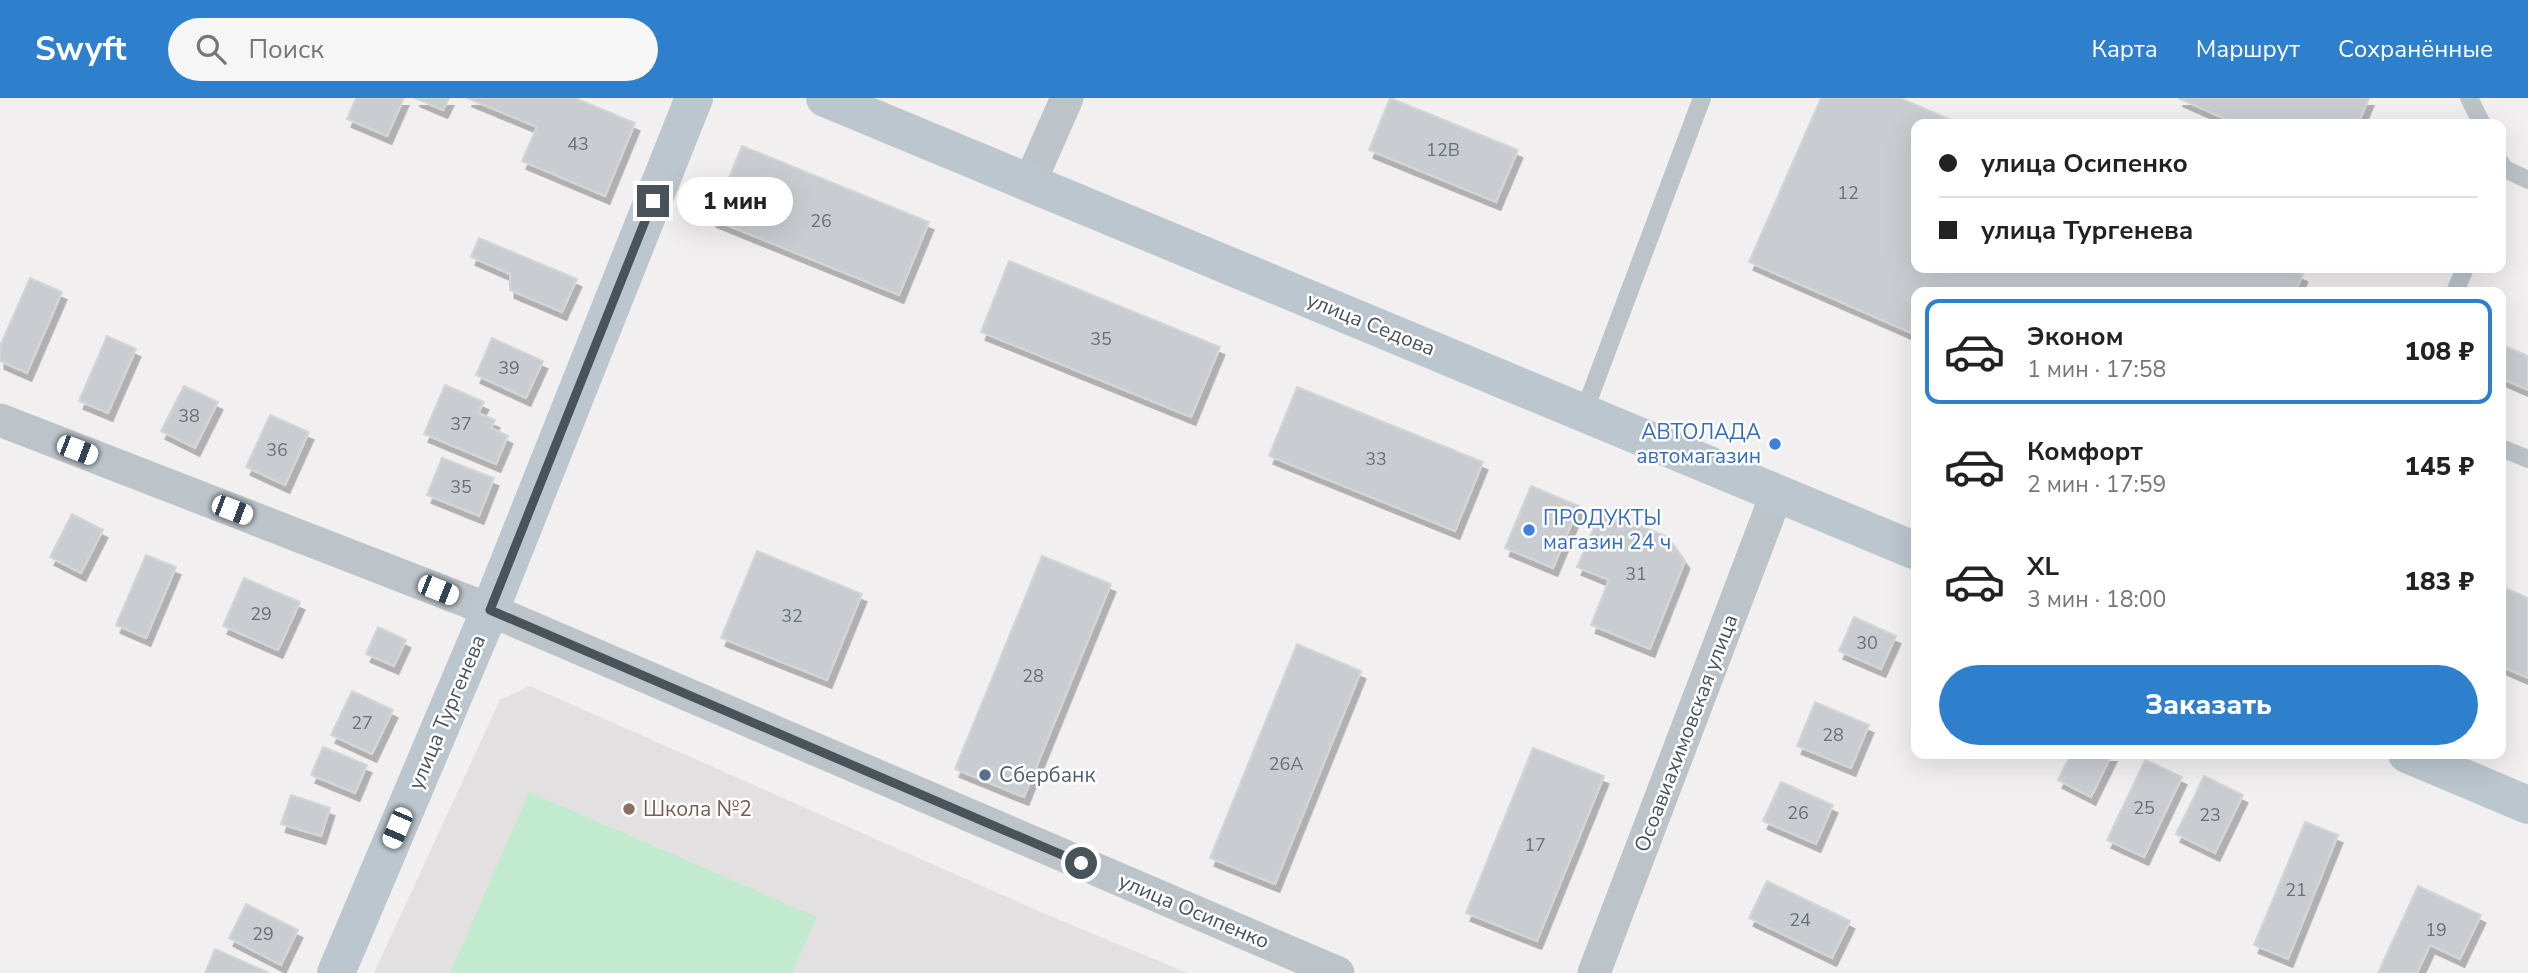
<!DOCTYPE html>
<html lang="ru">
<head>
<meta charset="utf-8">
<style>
	body { margin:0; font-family:"Nunito Sans",sans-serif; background:#f6f6f6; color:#222; height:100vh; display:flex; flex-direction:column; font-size:26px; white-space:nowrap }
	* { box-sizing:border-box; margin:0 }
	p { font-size:23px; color:#767676 }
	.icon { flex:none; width:38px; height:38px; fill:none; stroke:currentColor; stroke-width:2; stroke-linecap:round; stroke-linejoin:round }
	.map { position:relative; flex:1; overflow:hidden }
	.details { position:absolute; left:1911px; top:189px; width:595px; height:472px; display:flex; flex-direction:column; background:#fff; border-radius:14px; box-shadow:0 7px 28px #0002 }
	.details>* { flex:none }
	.banner { position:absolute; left:1911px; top:21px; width:595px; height:154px; border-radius:14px; box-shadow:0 7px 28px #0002; display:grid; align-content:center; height:154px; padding:0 28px; background:#fff }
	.end { position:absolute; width:32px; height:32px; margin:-16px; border:9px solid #49535a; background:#fff; box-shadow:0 0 0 4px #fff }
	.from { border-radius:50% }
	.bubble { position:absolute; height:49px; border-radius:24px; background:#fff; box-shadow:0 7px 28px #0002; font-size:23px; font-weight:800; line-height:49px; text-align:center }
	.car { position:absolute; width:21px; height:42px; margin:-21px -10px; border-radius:9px; box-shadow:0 0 5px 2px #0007; background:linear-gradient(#fff 24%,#345 0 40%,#fff 0 76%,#345 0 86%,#fff 0) }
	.banner b { display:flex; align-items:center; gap:24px; height:66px; font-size:26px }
	.banner b+b { border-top:2px solid #e0e0e0 }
	.banner i { width:18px; height:18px; background:#222 }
	ul { padding:12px 0 0; list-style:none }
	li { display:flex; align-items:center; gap:21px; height:105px; margin:0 14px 10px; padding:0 14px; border:4px solid transparent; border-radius:14px }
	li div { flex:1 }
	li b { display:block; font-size:26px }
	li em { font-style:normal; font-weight:800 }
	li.selected { border-color:#2e80cc }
	li>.icon { width:63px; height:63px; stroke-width:1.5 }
	.cta { display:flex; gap:14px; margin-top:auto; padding:14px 28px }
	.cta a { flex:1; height:80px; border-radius:42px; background:#2e80cc; color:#fff; font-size:28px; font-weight:800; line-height:80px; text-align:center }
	header { display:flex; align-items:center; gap:42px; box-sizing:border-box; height:98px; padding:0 35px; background:#2e80cc; color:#fff }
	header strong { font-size:33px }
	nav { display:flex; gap:38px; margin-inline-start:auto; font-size:24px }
	.search { width:490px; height:63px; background:#f6f6f6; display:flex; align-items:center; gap:18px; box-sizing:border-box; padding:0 24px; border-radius:38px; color:#767676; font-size:26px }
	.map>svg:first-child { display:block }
</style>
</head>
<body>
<header>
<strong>Swyft</strong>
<div class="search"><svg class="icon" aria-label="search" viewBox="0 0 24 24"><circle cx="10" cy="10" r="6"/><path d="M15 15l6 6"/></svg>Поиск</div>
<nav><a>Карта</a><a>Маршрут</a><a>Сохранённые</a></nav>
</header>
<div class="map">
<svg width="2528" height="875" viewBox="0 0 2528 875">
	<defs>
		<filter id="shadow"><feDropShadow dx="4.5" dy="8" stdDeviation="0" flood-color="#0004"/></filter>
	</defs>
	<rect width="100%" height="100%" fill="#f1efef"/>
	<path fill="#e2e0e0" d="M530,588l522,231 136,56h-814l126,-273z"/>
	<path fill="#c2eace" d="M529,694l288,125 -25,56h-342z"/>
	<path fill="#c9ccd1" stroke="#d3d6d9" stroke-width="2" filter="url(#shadow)" d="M356,0h48l-17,38 -40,-17z
		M415,0h34l-6,12z
		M467,0h108l60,25 -30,73 -83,-35 15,-34z
		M1390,0l128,52 -22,52 -127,-52z
		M1821,0h79l60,26h-44v144h372l15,6 -8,18h-379v43l-167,-73z
		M2178,0h191l-11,26h-121z
		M742,48l187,76 -30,73 -187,-76z
		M479,140l98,41 -15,33 -52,-22v-16l-39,-17z
		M1009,163l211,86 -29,70 -210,-85z
		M30,180l32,14 -35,81 -27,-12v-15z
		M107,238l29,13 -28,64 -29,-12z
		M492,240l51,23 -17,37 -50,-23z
		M2507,249l21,9v34l-27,-12v-17z
		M445,287l39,17 -6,11 17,7 -4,8 17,8 -12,28 -72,-30z
		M184,288l34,16 -23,46 -34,-17z
		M1297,289l186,75 -28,69 -186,-75z
		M270,317l39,17 -24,53 -39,-18z
		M442,360l52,20 -15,38 -52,-21z
		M1531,388l48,20 -26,62 -48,-20z
		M1601,412l67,27 17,24 -35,88 -59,-24 18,-45 -32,-13z
		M72,416l31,16 -22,43 -31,-16z
		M757,453l105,43 -35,86 -106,-42z
		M146,457l30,12 -30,71 -30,-13z
		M1042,458l69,28 -87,213 -69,-28z
		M244,480l56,24 -22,48 -55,-24z
		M2501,488l27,12v80l-27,-12z
		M1854,519l42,19 -15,33 -42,-18z
		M378,529l28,13 -12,26 -28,-12z
		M1297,546l64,27 -86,213 -65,-26z
		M352,593l41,19 -21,44 -41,-19z
		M1815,604l54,23 -18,43 -54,-22z
		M323,649l44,18 -12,28 -44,-18z
		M1533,650l71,28 -67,165 -71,-28z
		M2071,656h41l-21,43 -33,-17z
		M2145,662l37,17 -38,80 -37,-17z
		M2204,678l39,19 -28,58 -39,-19z
		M1781,684l52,23 -17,39 -53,-23z
		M291,697l39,13 -9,28 -40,-12z
		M2305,724l33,13 -50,124 -34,-14z
		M1767,783l83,40 -18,37 -83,-40z
		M2418,788l63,29 -21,44 -30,-14 -13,28h-39z
		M246,806l52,26 -17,35 -52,-27z
		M215,851l54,24h-64z"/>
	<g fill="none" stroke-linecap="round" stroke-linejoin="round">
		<path stroke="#bcc4ca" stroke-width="18" d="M2469,0l13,26
			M2501,65l2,5 25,12
			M2455,194l10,-24
			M1584,314l118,-314
			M2501,350l27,11"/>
		<path stroke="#bcc4ca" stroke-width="33" d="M1030,84l37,-84
			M0,322l490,190 848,363
			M1594,875l183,-480"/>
		<path stroke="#bcc6ce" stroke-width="38" d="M825,0l1091,453
			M2407,656l121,51
			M336,875l154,-363 204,-512"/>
	</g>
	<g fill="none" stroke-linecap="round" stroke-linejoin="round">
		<path stroke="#49535a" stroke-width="9" d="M653,103l-163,409 591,253"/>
	</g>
	<g fill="#3f7fe0" stroke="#fff" stroke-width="2.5">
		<circle cx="1775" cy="346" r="7"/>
		<circle cx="1529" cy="432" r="7"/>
	</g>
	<circle fill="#5c6f8a" stroke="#fff" stroke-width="2.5" cx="985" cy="677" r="7"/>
	<circle fill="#8d6e63" stroke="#fff" stroke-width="2.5" cx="629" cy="711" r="7"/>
	<g text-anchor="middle" stroke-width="5" stroke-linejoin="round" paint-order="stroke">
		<g font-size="18" fill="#697178">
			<text x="578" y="52">43</text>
			<text x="1443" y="58">12В</text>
			<text x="1848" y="101">12</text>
			<text x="821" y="129">26</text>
			<text x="1101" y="247">35</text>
			<text x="509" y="276">39</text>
			<text x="189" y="324">38</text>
			<text x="461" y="332">37</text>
			<text x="277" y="358">36</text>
			<text x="1376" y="367">33</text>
			<text x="461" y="395">35</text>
			<text x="1636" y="482">31</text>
			<text x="261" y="522">29</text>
			<text x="792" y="524">32</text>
			<text x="1867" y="551">30</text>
			<text x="1033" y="584">28</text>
			<text x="362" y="631">27</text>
			<text x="1833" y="643">28</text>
			<text x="1286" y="672">26А</text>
			<text x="2144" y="716">25</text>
			<text x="1798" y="721">26</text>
			<text x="2210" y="723">23</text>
			<text x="1535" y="753">17</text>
			<text x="2296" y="798">21</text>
			<text x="1800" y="828">24</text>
			<text x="2436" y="838">19</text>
			<text x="263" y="842">29</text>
		</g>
		<g font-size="21" fill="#49535a" stroke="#fff">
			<text transform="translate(1371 226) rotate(22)" y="7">улица Седова</text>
			<text transform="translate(447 614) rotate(-67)" y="7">улица Тургенева</text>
			<text transform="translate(1686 635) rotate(-69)" y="7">Осоавиахимовская улица</text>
			<text transform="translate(1194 813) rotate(23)" y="7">улица Осипенко</text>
		</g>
		<g font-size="21" fill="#366cbe" stroke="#fff" text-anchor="end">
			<text x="1761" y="341">АВТОЛАДА<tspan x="1761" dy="24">автомагазин</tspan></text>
			<text x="1543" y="427" text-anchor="start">ПРОДУКТЫ<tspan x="1543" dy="24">магазин 24 ч</tspan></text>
		</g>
		<g font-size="21" fill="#4e5e75" stroke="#fff" text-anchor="start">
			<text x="999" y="684">Сбербанк</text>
		</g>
		<g font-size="21" fill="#785e54" stroke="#fff" text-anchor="start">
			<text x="643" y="718">Школа №2</text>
		</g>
	</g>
</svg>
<i class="end from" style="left:1081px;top:765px"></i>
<i class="end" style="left:653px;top:103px"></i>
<div class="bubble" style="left:677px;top:79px;width:116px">1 мин</div>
<i class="car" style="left:77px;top:352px;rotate:111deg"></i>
<i class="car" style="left:232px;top:412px;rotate:111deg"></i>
<i class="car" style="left:438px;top:492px;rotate:112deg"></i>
<i class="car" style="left:397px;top:730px;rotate:203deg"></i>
<div class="banner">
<b><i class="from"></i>улица Осипенко</b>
<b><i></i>улица Тургенева</b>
</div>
<section class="details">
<ul>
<li class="selected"><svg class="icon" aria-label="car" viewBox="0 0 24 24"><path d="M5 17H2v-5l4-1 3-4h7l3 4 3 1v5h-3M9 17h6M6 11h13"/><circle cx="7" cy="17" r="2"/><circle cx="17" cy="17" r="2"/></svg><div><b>Эконом</b><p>1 мин · 17:58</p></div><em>108 ₽</em></li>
<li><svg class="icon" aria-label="car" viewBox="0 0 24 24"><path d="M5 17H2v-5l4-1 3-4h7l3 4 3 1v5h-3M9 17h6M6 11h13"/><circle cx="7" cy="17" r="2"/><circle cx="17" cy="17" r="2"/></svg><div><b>Комфорт</b><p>2 мин · 17:59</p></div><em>145 ₽</em></li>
<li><svg class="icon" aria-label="car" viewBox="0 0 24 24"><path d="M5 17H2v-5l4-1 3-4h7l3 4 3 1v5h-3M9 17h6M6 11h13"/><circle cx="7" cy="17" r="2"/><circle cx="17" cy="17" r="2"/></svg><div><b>XL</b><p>3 мин · 18:00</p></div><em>183 ₽</em></li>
</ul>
<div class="cta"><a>Заказать</a></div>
</section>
</div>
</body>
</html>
